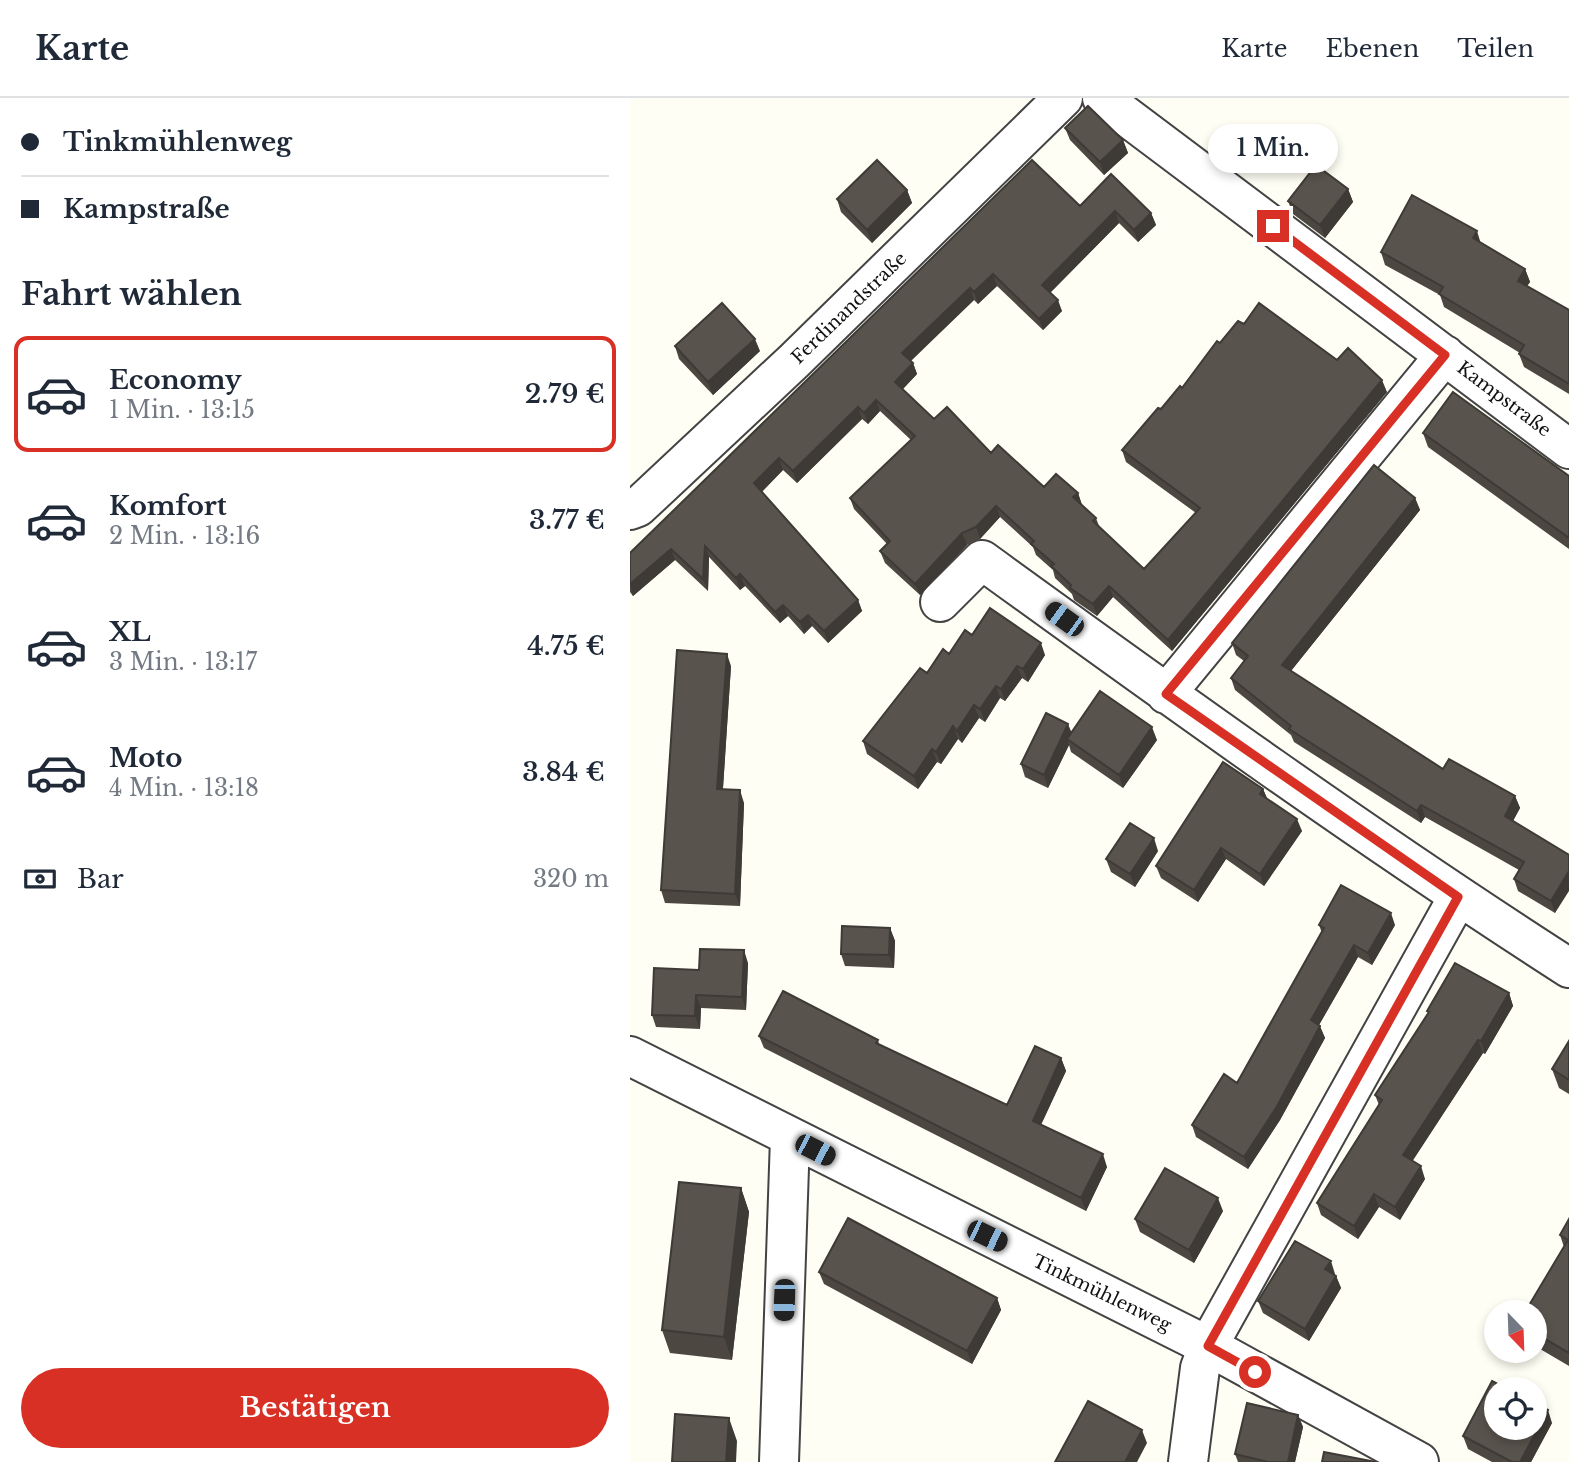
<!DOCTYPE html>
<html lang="de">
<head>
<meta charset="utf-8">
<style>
	body { margin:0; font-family:"Libre Baskerville",serif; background:#f6f6f7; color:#1f2937; height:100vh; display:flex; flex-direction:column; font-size:26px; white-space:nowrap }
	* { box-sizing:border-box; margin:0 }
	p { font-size:23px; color:#747a83 }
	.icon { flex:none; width:38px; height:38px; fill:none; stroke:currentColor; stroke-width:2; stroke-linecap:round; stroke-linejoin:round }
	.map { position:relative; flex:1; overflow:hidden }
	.sheet { display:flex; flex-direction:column; background:#fff; width:630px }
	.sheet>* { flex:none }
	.guide { display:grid; align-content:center; height:154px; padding:0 21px; background:#fff }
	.needle { width:46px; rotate:157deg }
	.fabs { position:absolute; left:854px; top:1202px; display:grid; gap:14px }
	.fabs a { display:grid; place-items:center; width:63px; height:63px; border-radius:50%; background:#fff; box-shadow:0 4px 10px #0003; font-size:35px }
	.end { position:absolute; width:32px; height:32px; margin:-16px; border:9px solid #d93025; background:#fff; box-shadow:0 0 0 4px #fff }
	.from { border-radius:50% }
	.bubble { position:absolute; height:49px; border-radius:24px; background:#fff; box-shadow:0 4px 10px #0003; font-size:23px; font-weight:600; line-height:49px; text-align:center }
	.car { position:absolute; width:21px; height:42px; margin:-21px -10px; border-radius:9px; box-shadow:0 0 5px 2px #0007; background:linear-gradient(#222 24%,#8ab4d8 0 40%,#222 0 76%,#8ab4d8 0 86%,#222 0) }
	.guide b { display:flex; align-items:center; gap:24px; height:66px; font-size:26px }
	.guide b+b { border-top:2px solid #e0e1e3 }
	.guide i { width:18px; height:18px; background:#1f2937 }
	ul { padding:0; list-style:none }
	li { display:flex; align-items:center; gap:21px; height:116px; margin:0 14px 10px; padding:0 7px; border:4px solid transparent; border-radius:14px }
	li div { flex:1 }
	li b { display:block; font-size:26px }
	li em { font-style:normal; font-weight:600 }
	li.current { border-color:#d93025 }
	li>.icon { width:63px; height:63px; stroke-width:1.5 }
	h2 { padding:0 21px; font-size:32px; line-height:84px }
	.pay { display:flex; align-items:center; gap:18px; height:77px; padding:0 21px; font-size:26px }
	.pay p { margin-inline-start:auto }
	.button { display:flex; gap:14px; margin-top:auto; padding:14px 21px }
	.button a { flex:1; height:80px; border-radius:42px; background:#d93025; color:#fff; font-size:28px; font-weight:600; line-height:80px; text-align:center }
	header { display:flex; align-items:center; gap:42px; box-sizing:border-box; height:98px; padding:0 35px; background:#fff; border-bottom:2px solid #e0e1e3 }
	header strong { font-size:33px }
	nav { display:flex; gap:38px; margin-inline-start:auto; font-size:24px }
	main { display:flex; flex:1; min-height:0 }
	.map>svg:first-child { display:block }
</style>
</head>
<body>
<header>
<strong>Karte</strong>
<nav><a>Karte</a><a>Ebenen</a><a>Teilen</a></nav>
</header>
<main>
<section class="sheet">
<div class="guide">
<b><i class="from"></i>Tinkmühlenweg</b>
<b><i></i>Kampstraße</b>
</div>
<h2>Fahrt wählen</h2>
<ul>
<li class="current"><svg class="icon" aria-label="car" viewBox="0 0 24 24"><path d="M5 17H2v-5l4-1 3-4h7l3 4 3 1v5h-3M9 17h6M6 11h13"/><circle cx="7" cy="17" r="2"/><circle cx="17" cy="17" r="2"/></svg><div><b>Economy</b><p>1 Min. · 13:15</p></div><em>2.79 €</em></li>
<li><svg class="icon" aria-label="car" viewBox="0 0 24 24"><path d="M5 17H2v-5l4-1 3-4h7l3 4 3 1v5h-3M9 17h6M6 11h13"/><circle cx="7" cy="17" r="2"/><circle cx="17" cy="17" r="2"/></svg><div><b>Komfort</b><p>2 Min. · 13:16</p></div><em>3.77 €</em></li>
<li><svg class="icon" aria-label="car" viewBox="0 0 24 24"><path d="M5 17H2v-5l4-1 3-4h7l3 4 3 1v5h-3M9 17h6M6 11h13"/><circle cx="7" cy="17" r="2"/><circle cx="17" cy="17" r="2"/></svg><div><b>XL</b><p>3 Min. · 13:17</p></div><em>4.75 €</em></li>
<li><svg class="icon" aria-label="car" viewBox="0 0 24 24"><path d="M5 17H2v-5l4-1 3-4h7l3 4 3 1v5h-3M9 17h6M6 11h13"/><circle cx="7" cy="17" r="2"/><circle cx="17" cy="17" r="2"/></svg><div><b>Moto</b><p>4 Min. · 13:18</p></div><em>3.84 €</em></li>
</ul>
<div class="pay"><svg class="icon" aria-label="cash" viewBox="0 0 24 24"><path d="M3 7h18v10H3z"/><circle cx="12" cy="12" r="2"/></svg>Bar<p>320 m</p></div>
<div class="button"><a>Bestätigen</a></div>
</section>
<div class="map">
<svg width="939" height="1364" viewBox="0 0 939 1364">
	<rect width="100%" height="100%" fill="#fffef4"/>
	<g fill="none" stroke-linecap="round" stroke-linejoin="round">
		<defs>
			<path id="minor" d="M472,0l467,351
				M0,412l8,-3 156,-146 269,-263
				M310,504l42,-42c193,140 386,279 587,408
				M536,596l279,-339
				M0,958l578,290 211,116
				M149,1364l11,-324
				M558,1364l12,-94 8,-22 250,-449"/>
		</defs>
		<use href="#minor" stroke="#434343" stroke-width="42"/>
		<use href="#minor" stroke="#fff" stroke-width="38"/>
	</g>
	<path fill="#4d4742" d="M435,30l58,12 5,13 -24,22 -34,-35z
		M402,62l48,46 71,7 5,12 -18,17 -19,-19 -69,70 12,18 -19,19 -46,-44 -19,18 -4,-4 -63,61 2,2 4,11 -14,15 31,30 57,34 53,34 34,6 4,12 14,13 3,8 45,43 52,-56 -70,-51 -4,-12 60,-62 38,-45 24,-19 93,36 50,32 -215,259 -59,-54 -16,19 -23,-16 -2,-6 -17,-16 -2,-8 -17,-15 -3,-8 -33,-30 -20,22 -13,6 -47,50 -35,-32 -5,-12 7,-7 -33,-35 -4,-11 61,-58 -31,-29 -12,13 -6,-5 -65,64 -14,-13 -21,22 96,108 4,11 -34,32 -16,-17 -8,8 -16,-18 -8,7 -35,-37 -5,4 -31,-33 -1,34 -33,-31 -42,36 -3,-4v-39z
		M718,91l5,13 -28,36 -32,-24 -5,-13z
		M277,92l5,13 -40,40 -31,-31 -4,-13z
		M851,144l44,27 5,13 -3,4 42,24v84l-45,-27 -5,-13 1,-1 -76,-46 -4,-12 -55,-30 -4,-13z
		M45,248l85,5 -47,44 -34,-36z
		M793,335l146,43v73l-141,-102z
		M785,400l5,12 -129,161 152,98 72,27 5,12 -7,13 56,34 -14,58 -37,-22 -4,-12 5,-9 -94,-53 -4,6 -127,-81 -3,-7 -56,-45 -4,-12 13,-17 -8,-6 -4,-12z
		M342,537l73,20 -17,27 -6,-4 -17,23 -5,-3 -15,24 -6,-4 -17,25 -4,-4 -17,25 -4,-2 -19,27 -51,-35 -4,-13 64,-68z
		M101,568l-8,123 21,14 -4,103 -75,-3 -4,-13z
		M441,634l86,8 -34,48 -52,-36 -2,-7 -21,43 -23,-11 -4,-13z
		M633,691l4,9 35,33 -38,55 -38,-27 -28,43 -37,-24 -5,-12z
		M528,753l-23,36 -24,-15 -5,-13z
		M689,827h76l-23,40 -14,-8 -39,68 6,13 -45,82 -32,49 -52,-32 -4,-12 45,-42 85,-150z
		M260,830l5,13 -1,27 -49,-2 -4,-12z
		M118,865l-2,47 -45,-2 -1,21 -44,-2 -4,-12 47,-45z
		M879,895l4,13 -28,48 -2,-1 -71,108 13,18 -25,41 -21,-13 -21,32 -37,-24 -4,-12 62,-98 -4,-10 53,-81 -1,-3z
		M129,938l119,4 1,4 128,61 54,-47 5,13 -25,54 66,42 -21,44 -322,-163z
		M939,943v53l-10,-6 -7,-19z
		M111,1090l8,24 -17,148 -62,-7 -8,-23z
		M593,1113l-29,52 -54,-31 -5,-13z
		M939,1121v147l-34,-20v-34l29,-65 -4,-12z
		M189,1174l178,26 4,12 -29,54 -148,-80z
		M705,1176v1l1,1 5,12 -32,53 -46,-28 -5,-12z
		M668,1317l5,12 -8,35h-57l-3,-8z
		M922,1325l-21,39h-39l-24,-13 -5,-13z"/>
	<path fill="#3e3a36" d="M493,42l5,13 -24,22 -4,-13z
		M718,91l5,13 -28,36 -5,-13z
		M277,92l5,13 -40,40 -5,-13z
		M485,113l4,12 -72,73 -5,-11z
		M521,115l5,12 -18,17 -4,-12z
		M847,133l4,13 -8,-6z
		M895,171l5,13 -8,11 -4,-12z
		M363,176l4,12 -19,18 -4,-12z
		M340,190l4,12 -68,65 -4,-12z
		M428,202l4,11 -19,19 -4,-11z
		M125,241l5,12 -47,44 -5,-13z
		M283,265l4,11 -18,19 -4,-11z
		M752,282l5,12 -215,259 -4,-11z
		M246,302l4,11 -12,13 -4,-11z
		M228,309l4,12 -65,64 -4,-12z
		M149,360l4,12 -25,25 -4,-12z
		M448,395l4,12 -9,-8z
		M785,400l5,12 -134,167 -4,-12z
		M366,408l4,11 -20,22 -4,-12z
		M332,435l5,12 -47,50 -5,-11z
		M75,448l4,11 -1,34 -5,-12z
		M41,451l4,11 -42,36 -3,-12z
		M110,476l5,12 -5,4 -4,-12z
		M479,488l4,11 -16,19 -4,-12z
		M228,502l4,11 -34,32 -4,-12z
		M153,507l5,11 -8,7 -5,-11z
		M178,517l4,11 -8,8 -4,-12z
		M411,545l4,12 -17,27 -5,-13z
		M97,556l4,12 -9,136 -5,-13z
		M387,568l5,12 -17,23 -4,-12z
		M366,588l4,12 -15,24 -5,-13z
		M344,607l5,13 -17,25 -5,-12z
		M438,626l5,12 -6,3 2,6 -21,43 -4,-13z
		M323,628l5,13 -17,25 -5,-12z
		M522,629l5,13 -34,48 -4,-13z
		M302,651l5,13 -19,27 -4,-13z
		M633,691l5,12 -8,-7z
		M110,692l4,13 -4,103 -5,-12z
		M885,698l5,12 -11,20 -4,-12z
		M791,707l4,12 -4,6 -4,-12z
		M667,721l5,12 -38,55 -4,-12z
		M524,740l4,13 -23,36 -5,-13z
		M591,750l5,11 -28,43 -4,-12z
		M939,773v20l-14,22 -4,-12z
		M761,815l4,12 -23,40 -4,-12z
		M260,830l5,13 -1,27 -5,-13z
		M724,847l4,12 -43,75 -4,-12z
		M114,852l4,13 -2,47 -4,-13z
		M879,895l4,13 -28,48 -4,-13z
		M66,897l5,13 -1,21 -5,-13z
		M690,928l5,12 -45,82 -32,49 -4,-12z
		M848,942l5,13 -75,115 -5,-13z
		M431,960l5,13 -29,62 -4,-12z
		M473,1056l4,13 -21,44 -5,-13z
		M791,1068l4,13 -25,41 -5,-13z
		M111,1090l8,24 -17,148 -8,-23z
		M744,1096l5,13 -21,32 -4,-13z
		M588,1100l5,13 -29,52 -5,-13z
		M701,1163l4,13 -5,8 -5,-13z
		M706,1178l5,12 -32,53 -4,-12z
		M367,1200l4,12 -29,54 -5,-13z
		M918,1312l4,13 -21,39h-11z
		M668,1317l5,12 -8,35h-7z
		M99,1320l8,23 -1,21h-10z
		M512,1332l5,13 -10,19h-12z"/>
	<path fill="#59534d" stroke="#3e3a36" stroke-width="2" d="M458,8l35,34 -23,22 -35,-34z
		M247,62l30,30 -40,40 -30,-31z
		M402,62l48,46 31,-32 40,39 -17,17 -19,-19 -73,74 16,15 -19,19 -46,-45 -19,18 -4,-4 -68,65 11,10 -18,19 39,37 13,-12 44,46 7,-8 46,42 12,-13 22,19 -5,4 23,21 -3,3 51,48 56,-61 -78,-58 36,-42 3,1 19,-23 2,2 35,-47 3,2 18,-22 6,3 15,-21 78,57 11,-12 34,32 -214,260 -59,-54 -16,18 -23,-16 1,-3 -20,-19 3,-2 -23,-20 3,-3 -38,-35 -20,21 -14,6 -47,51 -35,-33 10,-10 -40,-43 65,-62 -39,-36 -12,13 -6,-6 -65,64 -14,-13 -25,25 104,117 -34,31 -16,-16 -8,7 -17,-17 -8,7 -35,-38 -4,4 -31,-32 -2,33 -32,-30 -41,35v-31z
		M686,67l32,24 -28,36 -32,-24z
		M782,97l65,36 -4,7 52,31 -7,12 51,29v74l-50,-30 5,-9 -85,-51 4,-7 -62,-35z
		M92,205l33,36 -47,43 -33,-36z
		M823,294l116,84v62l-146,-105z
		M744,367l41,33 -133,167 161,104 6,-10 66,37 -10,20 64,39v16l-18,30 -37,-22 10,-17 -103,-57 -4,6 -128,-82 2,-3 -60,-48 17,-22 -16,-13z
		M360,510l51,35 -18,26 -6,-3 -16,23 -5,-3 -16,23 -6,-4 -17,26 -4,-5 -17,26 -4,-3 -18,27 -51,-35 57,-73 7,5 16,-24 6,5 16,-24 7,5z
		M47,552l50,4 -10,135 23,1 -5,104 -74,-4z
		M470,593l52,36 -33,48 -52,-36z
		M416,615l22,11 -24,51 -23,-11z
		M593,664l40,27 -3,5 37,25 -37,55 -39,-26 -27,42 -38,-24z
		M500,725l24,15 -24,36 -24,-15z
		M711,787l50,28 -23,40 -14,-8 -43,75 9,6 -44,82 -32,49 -52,-32 32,-51 13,9 87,-155 -5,-3z
		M212,828l48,2 -1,27 -48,-1z
		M70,851l44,1 -2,47 -46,-2 -1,21 -43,-1 2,-47 45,2z
		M825,865l54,30 -28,48 -3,-1 -75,115 18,11 -26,41 -21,-13 -20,32 -37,-23 65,-103 -7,-5 54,-83 -2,-1z
		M153,893l95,49 -2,3 131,62 28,-59 26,12 -28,63 70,33 -22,44 -322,-162z
		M939,943v39l-17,-11z
		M535,1070l53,30 -29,52 -54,-31z
		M49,1084l62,6 -17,149 -62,-7z
		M218,1120l149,80 -30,53 -148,-79z
		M939,1121v134l-34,-20v-21h-10l43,-72 -8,-5z
		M665,1143l36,20 -6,8 11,7 -31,53 -47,-28z
		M862,1283l17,9h-13v38h39v-25l13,7 -28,52h-8l-49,-26z
		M458,1303l54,29 -17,32h-70z
		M617,1305l51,12 -10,47h-20l-33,-8z
		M45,1316l54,4 -3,44h-54z
		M694,1354l52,10h-54z"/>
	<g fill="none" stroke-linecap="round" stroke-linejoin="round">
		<path stroke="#d93025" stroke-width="9" d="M625,1274l-47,-26 250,-449 -292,-203 279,-339 -172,-129"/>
	</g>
	<g text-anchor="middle" stroke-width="7" stroke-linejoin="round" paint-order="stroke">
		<g font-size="18" fill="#101010" stroke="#fff">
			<text transform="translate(219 210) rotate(-44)" y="6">Ferdinandstraße</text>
			<text transform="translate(874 301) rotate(37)" y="6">Kampstraße</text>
			<text transform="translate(472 1195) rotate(26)" y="6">Tinkmühlenweg</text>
		</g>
	</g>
</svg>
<div class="fabs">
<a><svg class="needle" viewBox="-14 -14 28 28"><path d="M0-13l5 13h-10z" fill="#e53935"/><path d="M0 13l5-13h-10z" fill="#747a83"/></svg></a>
<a><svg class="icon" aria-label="locate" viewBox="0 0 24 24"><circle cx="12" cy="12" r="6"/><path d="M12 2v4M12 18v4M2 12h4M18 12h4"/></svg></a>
</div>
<i class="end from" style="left:625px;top:1274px"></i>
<i class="end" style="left:643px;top:128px"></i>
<div class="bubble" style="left:578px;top:26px;width:130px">1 Min.</div>
<i class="car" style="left:434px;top:521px;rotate:306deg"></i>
<i class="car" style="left:185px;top:1052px;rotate:117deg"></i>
<i class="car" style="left:357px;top:1138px;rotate:116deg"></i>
<i class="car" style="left:154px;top:1202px;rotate:182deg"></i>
</div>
</main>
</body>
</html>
